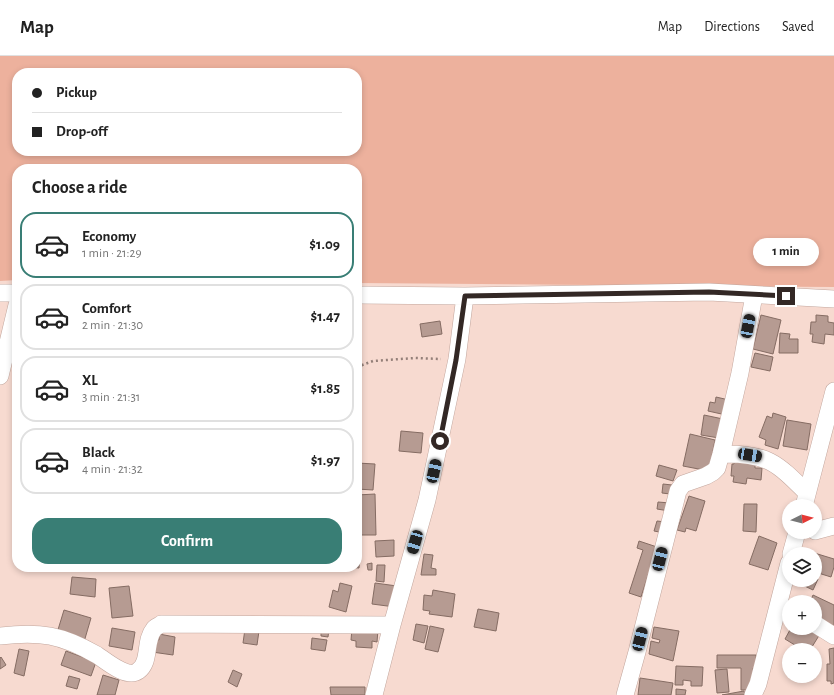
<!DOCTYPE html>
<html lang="en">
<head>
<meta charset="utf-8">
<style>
	body { margin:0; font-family:"Alegreya Sans",sans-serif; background:#f2f2f2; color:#222; height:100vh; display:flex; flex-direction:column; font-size:15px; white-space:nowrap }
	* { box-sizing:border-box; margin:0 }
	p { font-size:13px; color:#767676 }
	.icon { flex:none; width:22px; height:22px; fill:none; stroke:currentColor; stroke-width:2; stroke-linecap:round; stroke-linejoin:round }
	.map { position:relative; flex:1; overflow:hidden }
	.sheet { position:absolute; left:12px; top:108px; width:350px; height:408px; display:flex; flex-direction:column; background:#fff; border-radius:16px; box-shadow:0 2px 6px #0003 }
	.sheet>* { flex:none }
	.hud { position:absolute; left:12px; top:12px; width:350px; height:88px; border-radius:16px; box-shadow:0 2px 6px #0003; display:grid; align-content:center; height:88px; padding:0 20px; background:#fff }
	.needle { width:26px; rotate:84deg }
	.buttons { position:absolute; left:782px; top:443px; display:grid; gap:8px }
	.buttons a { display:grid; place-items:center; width:40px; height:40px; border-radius:50%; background:#fff; box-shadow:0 2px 6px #0003; font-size:20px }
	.end { position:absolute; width:18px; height:18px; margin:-9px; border:5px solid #332825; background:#fff; box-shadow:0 0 0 2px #fff }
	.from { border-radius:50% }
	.bubble { position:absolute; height:28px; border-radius:14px; background:#fff; box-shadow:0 2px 6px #0003; font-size:13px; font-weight:700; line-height:28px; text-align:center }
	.car { position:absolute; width:12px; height:24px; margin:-12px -6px; border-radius:5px; box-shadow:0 0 3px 1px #0007; background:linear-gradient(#222 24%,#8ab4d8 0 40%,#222 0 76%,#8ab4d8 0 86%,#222 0) }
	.hud b { display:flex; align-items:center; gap:14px; height:38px; font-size:15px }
	.hud b+b { border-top:1px solid #e0e0e0 }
	.hud i { width:10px; height:10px; background:#222 }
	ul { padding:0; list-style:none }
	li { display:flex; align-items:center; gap:12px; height:66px; margin:0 8px 6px; padding:0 12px; border:2px solid #e0e0e0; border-radius:16px }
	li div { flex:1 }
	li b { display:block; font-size:15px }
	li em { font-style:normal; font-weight:700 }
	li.current { border-color:#397e75 }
	li>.icon { width:36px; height:36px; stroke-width:1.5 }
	h2 { padding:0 20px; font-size:18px; line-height:48px }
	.cta { display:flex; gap:8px; margin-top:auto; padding:8px 20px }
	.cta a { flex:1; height:46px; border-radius:16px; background:#397e75; color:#fff; font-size:16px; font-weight:700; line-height:46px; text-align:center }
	header { display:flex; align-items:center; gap:24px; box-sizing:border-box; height:56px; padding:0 20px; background:#fff; border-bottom:1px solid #e0e0e0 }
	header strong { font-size:19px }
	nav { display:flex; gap:22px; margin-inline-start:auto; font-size:14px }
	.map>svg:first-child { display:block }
</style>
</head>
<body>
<header>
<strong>Map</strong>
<nav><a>Map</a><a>Directions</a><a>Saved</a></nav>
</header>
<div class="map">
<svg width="834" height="639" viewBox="0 0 834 639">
	<rect width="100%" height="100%" fill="#f7dad0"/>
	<path fill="#edb19d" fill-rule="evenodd" d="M0,0h834v231l-477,-4v-114h-340v111l-17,1zM17,17h340v78h-340z"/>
	<path fill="#b69b92" stroke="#856c63" d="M761,259l20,5 -8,34 -20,-5z
		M816,259l12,1v6l6,1v12l-9,-1 -1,10 -12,-2 1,-8h-3l1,-12h5z
		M440,265l2,13 -20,3 -2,-13z
		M780,277l10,1 -1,5h9v14h-19z
		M755,297l18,4 -3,14 -19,-4z
		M716,341l13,3 -3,15 -18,-4 2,-9 5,1z
		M773,357l13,4 -8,32 -13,-4 1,-5 -7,-3 8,-21 5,2z
		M704,359l19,4 -4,19 -18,-3z
		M787,364l24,4 -4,26 -24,-4z
		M401,375l22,2 -2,20 -22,-2z
		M690,378l25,6 -6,31 -26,-5z
		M734,403l21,2v7h7l-1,12 -14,-2 -1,6 -13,-2 1,-6h-3l1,-12h2z
		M357,407l18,1 -2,26 -16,-1z
		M659,409l18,5 -4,11 -17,-5z
		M663,428l9,1 -2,9 -8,-1z
		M375,438l1,41h-15v-27h-4v-13z
		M689,440l16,5 -9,30 -10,-3 -1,4 -8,-2z
		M658,446l12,1 -1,8 -12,-2z
		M744,448h13l-1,28 -13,-1z
		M657,465l9,1 -2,11 -10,-2z
		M759,480l18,7 -9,27 -19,-6z
		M394,484v16l-18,1 -1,-16z
		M639,485l18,6 -16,50 -12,-4 14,-43 -6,-2z
		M357,494h3l-1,18 -11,-1h9z
		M811,496l23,7v8l-3,10 -16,-5v-18h-4z
		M424,498l9,1 -2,13 5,1v6h-15z
		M372,507v7h-4l-1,-6z
		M377,509h8l-1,17 -8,-1z
		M72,521l24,2 -1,18 -25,-3z
		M815,522l3,1 -5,11 -21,-10h23z
		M340,527l12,3 -6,26 -17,-5 4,-17 5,2z
		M375,527l22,3 -2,21 -23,-3z
		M129,530l4,30 -21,2 -3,-30z
		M433,534l22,4 -3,23 -23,-3 1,-3 -7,-1 1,-15 8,1z
		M813,539l21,10v26l-19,-9v-20h-5z
		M478,553l21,4 -3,18 -22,-4z
		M64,554l27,8 -7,24 -27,-9z
		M416,568l12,2 -4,17 -11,-3z
		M430,570l14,3 -6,23 -13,-3z
		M654,571l25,4 -6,30 -24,-7 2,-13 8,2 1,-3 -8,-2z
		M112,572l23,4 -3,18 -23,-4z
		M321,572l8,1 -1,8 -7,-1z
		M352,572l26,2 -1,12 -5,-1v7l-16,-1v-6l-5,-1z
		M791,572h19l10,6 -10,16h-7l-18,-11z
		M245,573l14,2 -2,14 -14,-2z
		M159,578l16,3 -2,18 -21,-3 2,-13 5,1z
		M312,582l15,2 -2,11 -14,-2z
		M834,592v35l-3,1v-3h-4v-17h3l-1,-15z
		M19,593l10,2 -5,25 -10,-3z
		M66,595l30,11 -5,14 -30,-11z
		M717,599h39v13h-3v22h-12v-22h-24z
		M1,601l5,8 -6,4v-11z
		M676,610l27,1 -1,19h-11v-5l-8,-1v5h-8z
		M727,613l2,23 -12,1 -2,-23z
		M233,614l9,4 -5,13 -9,-5z
		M103,619l16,5 -4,15h-18z
		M69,620l11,3 -3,10 -11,-3z
		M640,622l33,5 -2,12h-33z
		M330,631h35v8h-34z
		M676,633l10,1 -1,5h-9z
		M744,635l1,4h-23z"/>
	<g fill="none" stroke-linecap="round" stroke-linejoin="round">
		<defs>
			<path id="minor" d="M0,237h17
				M357,239l108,1 244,-4 125,7
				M0,320l17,-71
				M721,398c46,-1 55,8 86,39
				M804,450l30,-115
				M815,475l19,-5
				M791,498l6,-22
				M815,568l19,12
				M0,580c40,-5 62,-1 97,19 9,6 30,24 41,16 13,-9 6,-30 16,-42 1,-2 5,-3 7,-5l231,1
				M374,639l18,-70 35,-125 30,-141 8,-63
				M625,639l12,-43 41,-161 5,-7 23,-8 7,-4 4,-4 4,-14 19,-81 14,-78
				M753,639l5,-11 31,-121"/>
		</defs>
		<use href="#minor" stroke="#c2a69d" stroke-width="18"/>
		<path stroke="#937f78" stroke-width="2.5" stroke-dasharray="2 3" stroke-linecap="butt" d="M357,311l16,-6 42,-3 26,1"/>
		<use href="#minor" stroke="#fff" stroke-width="17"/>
	</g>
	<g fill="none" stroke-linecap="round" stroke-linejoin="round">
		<path stroke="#332825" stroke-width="5" d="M440,385l16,-81 9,-64 244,-4 77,4"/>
	</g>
</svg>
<div class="buttons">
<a><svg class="needle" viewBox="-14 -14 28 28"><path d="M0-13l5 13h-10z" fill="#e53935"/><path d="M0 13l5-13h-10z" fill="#767676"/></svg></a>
<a><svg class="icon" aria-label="layers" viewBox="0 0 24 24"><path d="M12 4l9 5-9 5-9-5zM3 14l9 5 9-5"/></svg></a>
<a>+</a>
<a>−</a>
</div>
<i class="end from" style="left:440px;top:385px"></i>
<i class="end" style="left:786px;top:240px"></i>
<div class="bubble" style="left:753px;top:182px;width:66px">1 min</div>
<i class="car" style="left:748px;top:270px;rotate:11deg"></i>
<i class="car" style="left:750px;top:399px;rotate:99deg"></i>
<i class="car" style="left:434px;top:415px;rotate:12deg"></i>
<i class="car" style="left:415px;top:486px;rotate:196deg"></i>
<i class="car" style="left:660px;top:503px;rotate:14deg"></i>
<i class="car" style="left:640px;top:583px;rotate:14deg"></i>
<div class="hud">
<b><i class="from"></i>Pickup</b>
<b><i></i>Drop-off</b>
</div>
<section class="sheet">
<h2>Choose a ride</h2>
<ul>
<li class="current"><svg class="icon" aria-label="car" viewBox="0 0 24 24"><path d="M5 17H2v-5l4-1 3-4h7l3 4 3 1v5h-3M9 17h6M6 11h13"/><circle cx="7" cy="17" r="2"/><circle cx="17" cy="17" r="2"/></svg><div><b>Economy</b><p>1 min · 21:29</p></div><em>$1.09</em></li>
<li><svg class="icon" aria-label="car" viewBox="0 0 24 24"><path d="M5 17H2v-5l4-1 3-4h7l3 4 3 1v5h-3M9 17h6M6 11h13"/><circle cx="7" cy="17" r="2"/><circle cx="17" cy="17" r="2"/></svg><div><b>Comfort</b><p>2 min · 21:30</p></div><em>$1.47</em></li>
<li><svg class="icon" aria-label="car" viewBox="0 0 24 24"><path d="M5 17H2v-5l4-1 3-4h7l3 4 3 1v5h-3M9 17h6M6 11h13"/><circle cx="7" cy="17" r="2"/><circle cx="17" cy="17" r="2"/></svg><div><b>XL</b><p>3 min · 21:31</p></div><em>$1.85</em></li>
<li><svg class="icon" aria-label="car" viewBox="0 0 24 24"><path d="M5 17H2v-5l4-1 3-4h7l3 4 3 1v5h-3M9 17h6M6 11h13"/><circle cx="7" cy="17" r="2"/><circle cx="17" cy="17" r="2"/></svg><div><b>Black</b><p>4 min · 21:32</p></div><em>$1.97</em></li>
</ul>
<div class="cta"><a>Confirm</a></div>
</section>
</div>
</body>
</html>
